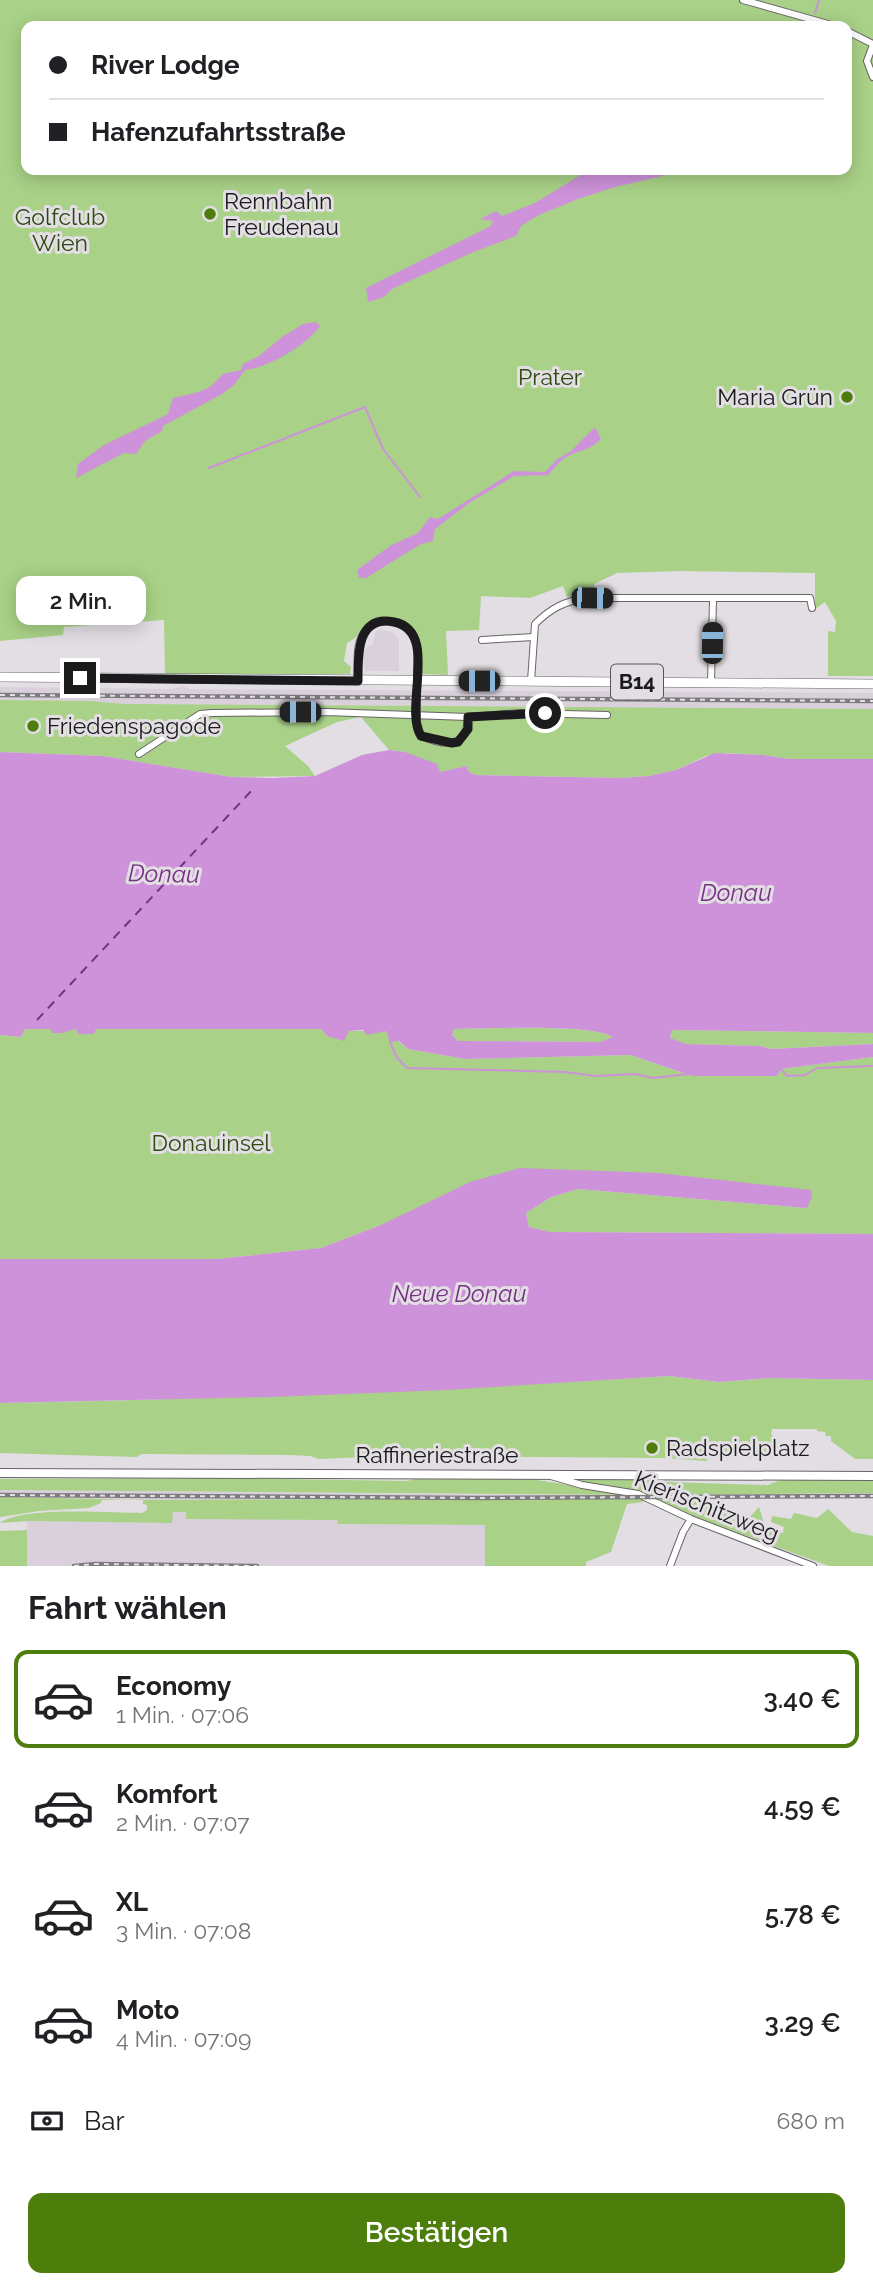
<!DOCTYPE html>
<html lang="de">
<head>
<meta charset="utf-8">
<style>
	body { margin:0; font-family:Raleway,sans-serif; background:#f6f6f6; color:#202124; height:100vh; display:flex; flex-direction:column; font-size:26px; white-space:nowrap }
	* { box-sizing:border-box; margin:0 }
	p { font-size:23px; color:#757577 }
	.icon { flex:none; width:38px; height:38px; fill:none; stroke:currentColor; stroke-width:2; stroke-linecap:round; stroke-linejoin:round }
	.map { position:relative; height:1566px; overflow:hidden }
	.details { display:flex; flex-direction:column; background:#fff; flex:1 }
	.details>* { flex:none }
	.guide { position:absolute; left:21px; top:21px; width:831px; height:154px; border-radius:14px; box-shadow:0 4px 18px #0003; display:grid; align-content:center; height:154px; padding:0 28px; background:#fff }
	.end { position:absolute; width:32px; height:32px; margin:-16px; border:9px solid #1b1a1c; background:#fff; box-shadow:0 0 0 4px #fff }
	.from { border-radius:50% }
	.bubble { position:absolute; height:49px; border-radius:14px; background:#fff; box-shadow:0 4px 18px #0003; font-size:23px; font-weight:600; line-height:49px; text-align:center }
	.car { position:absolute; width:21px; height:42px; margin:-21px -10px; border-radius:9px; box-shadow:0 0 5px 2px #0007; background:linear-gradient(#222 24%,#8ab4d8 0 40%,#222 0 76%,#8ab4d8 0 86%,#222 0) }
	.guide b { display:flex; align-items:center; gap:24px; height:66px; font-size:26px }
	.guide b+b { border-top:2px solid #e0e0e0 }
	.guide i { width:18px; height:18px; background:#202124 }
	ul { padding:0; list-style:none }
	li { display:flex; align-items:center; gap:21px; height:98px; margin:0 14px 10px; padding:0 14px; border:4px solid transparent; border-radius:14px }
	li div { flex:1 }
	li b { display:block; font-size:26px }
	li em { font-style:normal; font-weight:600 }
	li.active { border-color:#4d7e0b }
	li>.icon { width:63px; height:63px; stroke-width:1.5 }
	h2 { padding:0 28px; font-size:32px; line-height:84px }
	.pay { display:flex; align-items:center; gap:18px; height:77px; padding:0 28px; font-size:26px }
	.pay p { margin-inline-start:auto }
	.button { display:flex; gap:14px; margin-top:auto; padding:14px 28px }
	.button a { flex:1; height:80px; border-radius:14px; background:#4d7e0b; color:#fff; font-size:28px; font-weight:600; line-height:80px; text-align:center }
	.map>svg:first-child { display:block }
</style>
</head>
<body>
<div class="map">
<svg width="873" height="1566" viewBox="0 0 873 1566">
	<rect width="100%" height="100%" fill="#e2dee3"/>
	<path fill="#d9d0db" d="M382,630l11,2 6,7v32h-34l-2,-14 4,-11 5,-1 4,-14z
		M184,686l5,3 684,4v16l-747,-5 -36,-3 -90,-1v-13l172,2z
		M0,1490l540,5 333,-2v5l-711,2 -162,-3z
		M172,1512h14v6l152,2v4l147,1v41h-458v-45l145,2z"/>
	<path fill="#a9d187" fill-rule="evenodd" d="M0,0h873v676h-45v-45l7,1 1,-11 -11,-19 -10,7v-36l-136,-2 -62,2 -23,11v9l-27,4 -4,-11 -33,12 -49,-2 -2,34 -33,1 2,44 -26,-1c0,-10 0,-27 -4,-37 -8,-17 -30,-24 -47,-15 -11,6 -11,15 -24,21l-3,18 7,6 -1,7h-185l-1,-54 -100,7 -1,8 -63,6zM26,26h821v144h-821z
		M0,700l90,1 36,3 747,5v50h-84l-26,-4 -39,-2 -18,3 -30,14 -27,6 -28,2 -146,-3 -7,-4 -1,-5 -27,6 -35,-20 -16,-2 -28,-33 -24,5 -52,24 23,20 7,10 -84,1 -128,-21 -103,-4z
		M211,1028l110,1 6,7 22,-5h37l22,18 57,10 166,-4 61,21h85l4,-7 92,-12v177l-323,-2 -21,-5 -3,-14 25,-16 27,-8 229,19 -149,-35 -277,52 -60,23 -104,11h-217v-224l21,2 4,-8z
		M453,1029c36,0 133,-6 161,8l-14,5 -142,-1 -6,-6z
		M672,1030l201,3v11l-102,5 -11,-3 -74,-2 -16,-5z
		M669,1376l50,6 50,-4 104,2v79h-18l-24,-18v-5h-5l-1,-4 -8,-1v-2h-45l-1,5 10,10 -1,14 -70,-1 -4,4 -42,-3 -275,-2 -70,3 -9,-3 -21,-1 -148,-1 -4,3 -137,-4v-50c223,-4 446,-13 669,-27z
		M424,1477l106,2 105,16 -635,-5v-11l218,-1 189,3z
		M580,1479h74l13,3 101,3c23,-12 78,-6 105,-5v13l-228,2 -65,-13z
		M0,1497l162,3 481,-2v4l-16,2 -16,48 -25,10v4h-101v-41l-147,-1 -1,-4 -151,-1v-7h-13l-1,11 -144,-2 -28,2c22,-17 110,-10 142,-10l5,-3v-5l-4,-1v-5l-41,1 -1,3 -12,5 -50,3 -39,6z
		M653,1498h54v4l42,16 10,-11 7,23 17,3 1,-6 -13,-5 1,-6 19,3 3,-6 23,5 11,-9 24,23 21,4v30h-44l-131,-48z
		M27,1530v36h-27v-35z"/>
	<path fill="#cd92d9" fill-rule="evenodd" d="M589,170h100l-74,17 -37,12 -39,16 -18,11 -5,10 -45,17 -79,36 -8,8 -16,5 -2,-14 125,-62 2,-5 -13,-2 16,-8 6,5 33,-13z
		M316,322l4,4c-13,19 -52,42 -75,44l-11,15 -12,9 -59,32 -1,5 -17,10 -9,13 -12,-1 -48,25 2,-14 26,-19 64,-31 5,-16 26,-6 11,-5 13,-13 18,-4 2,-6 16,-8 23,-19 21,-13z
		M595,427l6,12c-9,10 -20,11 -31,16 -10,5 -15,12 -22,20l-34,1 -45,27 -34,26 -2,12 -12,3 -55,34h-7l-2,-8 33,-24 28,-13 12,-16 8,2 76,-48 31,1 11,-12 15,-9z
		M389,750l16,2 32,12 3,8 27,-6 1,5 7,4 146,3 28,-2 27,-6 39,-17 48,2 26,4h84v274l-201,-3 -2,8 16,6 74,2 11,3 102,-5v13l-92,12 -4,7h-85l-61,-21 -166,4 -57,-10 -9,-8 -9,1 -4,-11 -19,4 -4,-5 -14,1 -5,10 -17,-5 -6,-7h-225l-2,5h-16l-2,-5 -14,4h-11v-4h-26l-4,8 -21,-2v-283l103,4 128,21 42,1 42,-2 47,-21zM454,1029c32,0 136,-6 159,8l-13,5 -142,-1 -6,-6z
		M520,1168l138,5 153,17 1,6 -5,12 -229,-19 -27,8 -25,16 3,14 21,5 323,2v146l-104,-2 -50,4 -50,-6 -223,14 -174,7 -272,6v-144h217l104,-11 60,-23 89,-43z"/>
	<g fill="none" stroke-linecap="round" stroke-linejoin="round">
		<path stroke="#cd92d9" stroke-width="2" d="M815,13l4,-13
			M209,468l156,-61 18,42 37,48
			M390,1042l7,16 10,10 158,4 30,4 40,-2 18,4 35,-4
			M781,1069l6,7 18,-1 12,-7 56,-2"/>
		<path stroke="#763084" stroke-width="2" stroke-dasharray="9 7" stroke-linecap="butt" d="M37,1020l217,-232"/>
		<defs>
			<path id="street" d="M743,0l92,26
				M847,31l26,13
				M873,45l-6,16 6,16
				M482,640l51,-3
				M358,681c0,-14 -2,-31 3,-43 10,-22 42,-22 53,-1 5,10 4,22 3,32
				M531,681l4,-57c16,-16 30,-23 52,-26h223l2,10
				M711,683l2,-83
				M417,723l4,13c24,10 46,13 47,-19
				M139,754l61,-40 12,-1 114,-1 142,5 53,-4 86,2
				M551,1476l31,9 56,9 53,25 122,47
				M670,1566l13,-34 8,-13"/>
			<path id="secondary" d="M0,1473l873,3"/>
			<path id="primary" d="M0,677l873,7"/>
		</defs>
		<use href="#street" stroke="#686468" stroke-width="8"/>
		<use href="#secondary" stroke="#686468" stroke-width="10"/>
		<use href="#primary" stroke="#686468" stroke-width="10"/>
		<use href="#street" stroke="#fff" stroke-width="6"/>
		<use href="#secondary" stroke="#fff" stroke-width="8"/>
		<use href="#primary" stroke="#fff" stroke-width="9"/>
		<defs>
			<path id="rail" d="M0,695l873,6
				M0,1495l481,3 392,-2
				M74,1566l21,-2 162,2"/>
		</defs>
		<use href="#rail" stroke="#7e7b7f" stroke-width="4.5"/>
		<use href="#rail" stroke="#e2dee3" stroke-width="2" stroke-dasharray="5" stroke-linecap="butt"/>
		<defs>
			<path id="street-bridge" d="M417,723v-54"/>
		</defs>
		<use href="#street-bridge" stroke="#686468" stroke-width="8" stroke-linecap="butt"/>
		<use href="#street-bridge" stroke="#fff" stroke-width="6"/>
	</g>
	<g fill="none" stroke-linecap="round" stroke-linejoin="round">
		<path stroke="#1b1a1c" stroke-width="9" d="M80,678l278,3c0,-24 -2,-67 36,-59 46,9 9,87 27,114l31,7 6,-1 10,-13v-12l77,-4"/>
	</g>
	<g fill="#4d7e0b" stroke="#e2dee3" stroke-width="2.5">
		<circle cx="210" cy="214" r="7"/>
		<circle cx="847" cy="397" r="7"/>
		<circle cx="33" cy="726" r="7"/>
		<circle cx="652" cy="1448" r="7"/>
	</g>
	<g text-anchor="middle" stroke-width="6" stroke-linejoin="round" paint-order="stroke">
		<rect fill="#e2dee3" stroke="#575558" stroke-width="2" x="611" y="664.5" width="52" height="35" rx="5"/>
		<g font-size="21" font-weight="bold" fill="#1b1a1c">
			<text x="637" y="689">B14</text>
		</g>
		<g font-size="23" fill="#1b1a1c" stroke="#e2dee3" text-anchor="start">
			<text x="224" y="209">Rennbahn<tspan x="224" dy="26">Freudenau</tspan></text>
			<text x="833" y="405" text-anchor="end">Maria Grün</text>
			<text x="47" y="734">Friedenspagode</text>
			<text x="666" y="1456">Radspielplatz</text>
		</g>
		<g font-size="23" fill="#2f4a11" stroke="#e2dee3">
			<text x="60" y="225">Golfclub<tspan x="60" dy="26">Wien</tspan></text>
			<text x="550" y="385">Prater</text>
			<text x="211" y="1151">Donauinsel</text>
		</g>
		<g font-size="23" fill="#1b1a1c" stroke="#e2dee3">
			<text x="437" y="1463">Raffineriestraße</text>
			<text transform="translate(707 1506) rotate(22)" y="8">Kierischitzweg</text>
		</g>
		<g font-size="24" font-style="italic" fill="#763084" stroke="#e2dee3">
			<text transform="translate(164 874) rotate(1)" y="8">Donau</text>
			<text x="736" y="901">Donau</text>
			<text x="459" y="1302">Neue Donau</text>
		</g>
	</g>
</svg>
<i class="end from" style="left:545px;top:713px"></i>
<i class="end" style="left:80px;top:678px"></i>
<div class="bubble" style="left:16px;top:576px;width:130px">2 Min.</div>
<i class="car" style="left:592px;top:598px;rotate:91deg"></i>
<i class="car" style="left:712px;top:643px;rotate:1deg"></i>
<i class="car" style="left:479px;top:681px;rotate:270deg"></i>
<i class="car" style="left:300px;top:712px;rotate:270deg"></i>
<div class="guide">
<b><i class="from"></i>River Lodge</b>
<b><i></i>Hafenzufahrtsstraße</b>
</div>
</div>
<section class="details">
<h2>Fahrt wählen</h2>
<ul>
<li class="active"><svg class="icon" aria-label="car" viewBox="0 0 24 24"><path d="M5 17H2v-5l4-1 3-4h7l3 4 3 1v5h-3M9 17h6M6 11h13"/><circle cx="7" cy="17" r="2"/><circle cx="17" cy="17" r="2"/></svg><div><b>Economy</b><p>1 Min. · 07:06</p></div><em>3.40 €</em></li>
<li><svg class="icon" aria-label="car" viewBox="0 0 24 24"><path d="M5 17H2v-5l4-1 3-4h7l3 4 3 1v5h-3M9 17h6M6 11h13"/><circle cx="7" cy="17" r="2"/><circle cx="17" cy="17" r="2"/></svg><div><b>Komfort</b><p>2 Min. · 07:07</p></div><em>4.59 €</em></li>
<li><svg class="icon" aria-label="car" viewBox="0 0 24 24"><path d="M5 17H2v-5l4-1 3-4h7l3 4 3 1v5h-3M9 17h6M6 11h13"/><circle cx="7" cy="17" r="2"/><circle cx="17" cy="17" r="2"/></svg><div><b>XL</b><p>3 Min. · 07:08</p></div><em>5.78 €</em></li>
<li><svg class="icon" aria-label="car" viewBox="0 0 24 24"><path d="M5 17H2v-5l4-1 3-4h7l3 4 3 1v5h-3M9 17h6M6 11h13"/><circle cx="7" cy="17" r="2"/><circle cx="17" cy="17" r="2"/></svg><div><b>Moto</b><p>4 Min. · 07:09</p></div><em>3.29 €</em></li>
</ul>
<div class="pay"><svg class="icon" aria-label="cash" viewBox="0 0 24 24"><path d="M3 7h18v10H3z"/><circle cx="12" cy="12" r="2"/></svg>Bar<p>680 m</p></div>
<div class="button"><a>Bestätigen</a></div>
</section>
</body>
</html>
